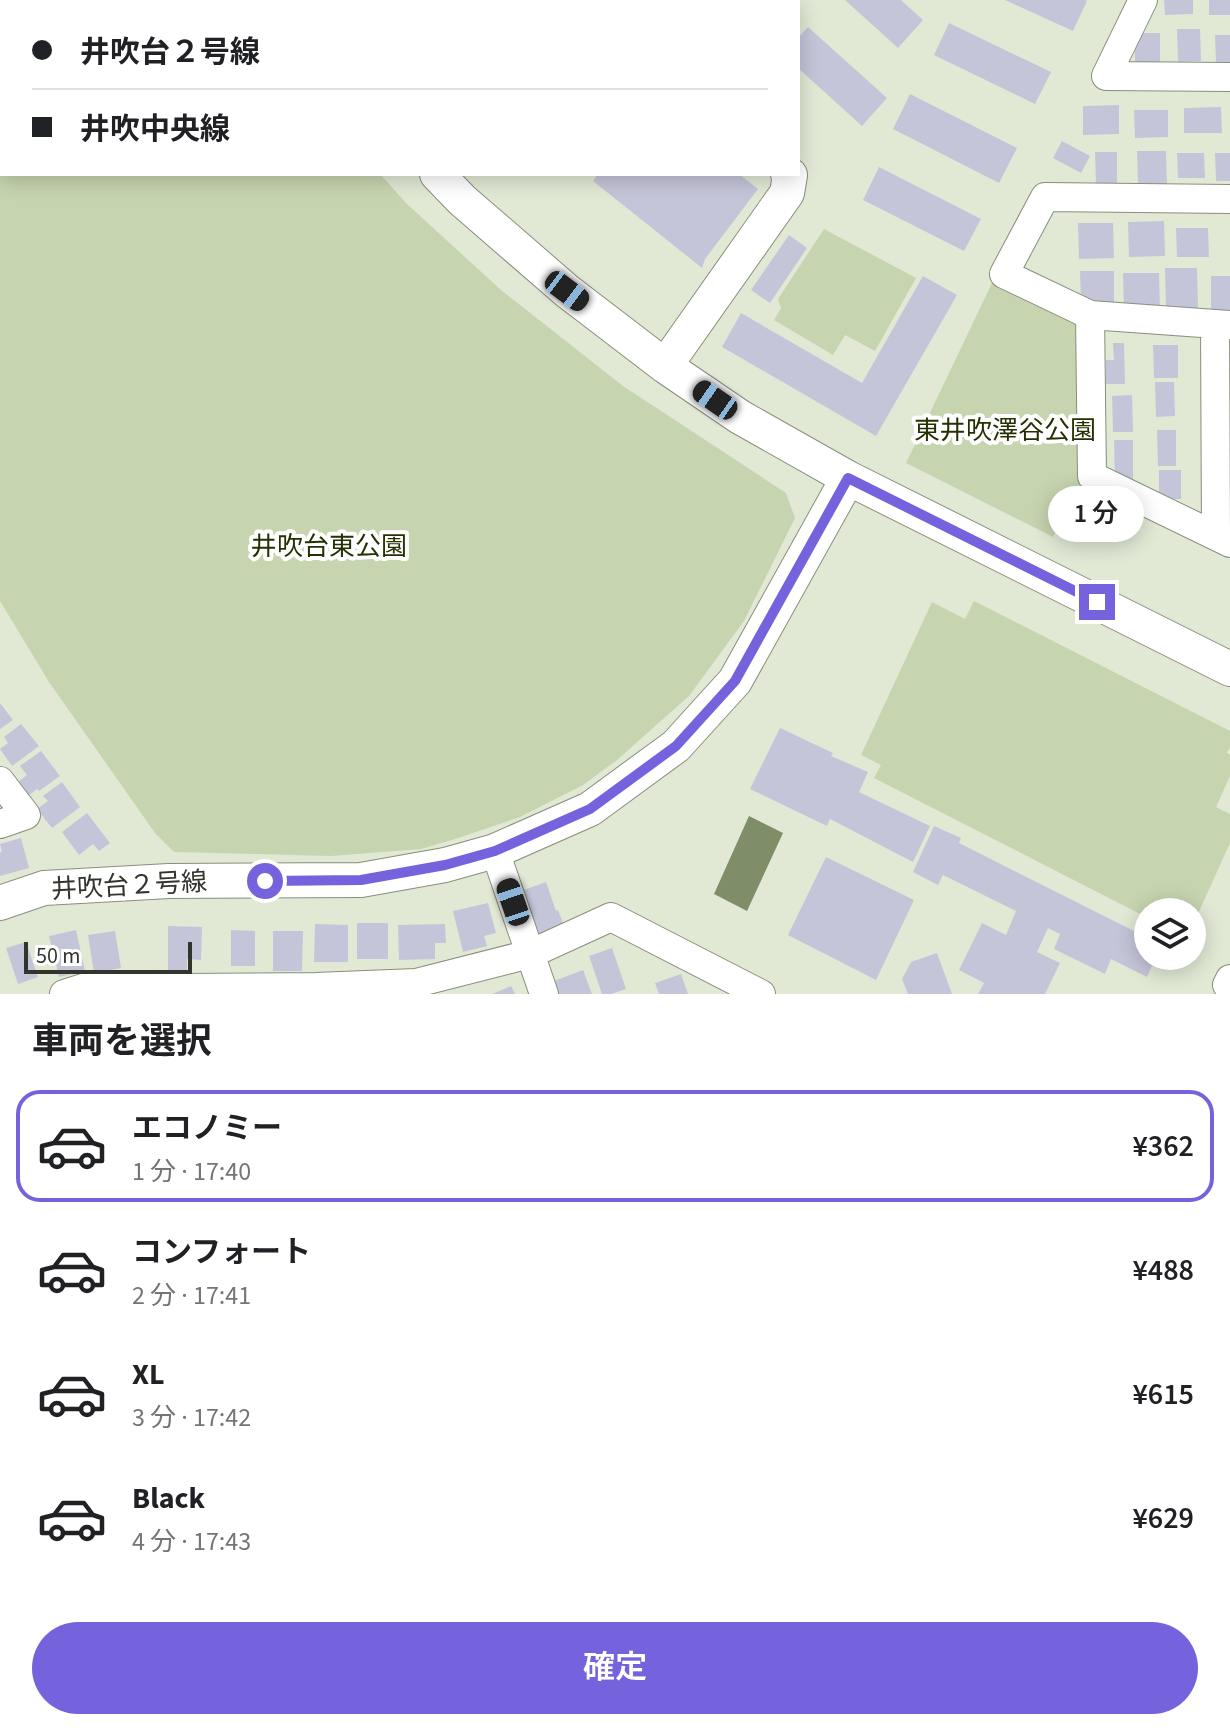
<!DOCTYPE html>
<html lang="ja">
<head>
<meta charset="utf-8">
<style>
	body { margin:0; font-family:"Source Sans 3","Noto Sans JP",sans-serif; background:#f6f6f6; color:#202124; height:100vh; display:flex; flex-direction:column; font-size:30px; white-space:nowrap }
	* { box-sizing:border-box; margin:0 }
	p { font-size:26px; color:#757577 }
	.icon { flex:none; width:44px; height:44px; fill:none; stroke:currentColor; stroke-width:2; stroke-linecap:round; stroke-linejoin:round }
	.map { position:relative; height:994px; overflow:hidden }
	.panel { display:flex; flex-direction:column; background:#fff; flex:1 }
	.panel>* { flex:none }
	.top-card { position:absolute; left:0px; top:0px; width:800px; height:176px; box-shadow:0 4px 20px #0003; display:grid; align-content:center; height:176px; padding:0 32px; background:#fff }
	.controls { position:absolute; left:1134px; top:898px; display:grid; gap:16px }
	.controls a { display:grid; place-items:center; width:72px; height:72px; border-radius:50%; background:#fff; box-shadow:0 4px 20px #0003; font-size:40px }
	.scale { position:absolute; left:24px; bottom:20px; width:168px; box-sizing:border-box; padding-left:8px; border:4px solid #32352d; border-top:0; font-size:22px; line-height:28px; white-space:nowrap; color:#32352d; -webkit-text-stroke:6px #fff; paint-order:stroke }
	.end { position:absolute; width:36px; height:36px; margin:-18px; border:10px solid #7563de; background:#fff; box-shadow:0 0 0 4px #fff }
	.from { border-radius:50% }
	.bubble { position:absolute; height:56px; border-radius:28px; background:#fff; box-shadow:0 4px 20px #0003; font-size:26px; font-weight:600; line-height:56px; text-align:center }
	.car { position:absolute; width:24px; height:48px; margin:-24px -12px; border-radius:10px; box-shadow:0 0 6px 2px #0007; background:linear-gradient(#222 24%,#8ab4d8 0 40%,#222 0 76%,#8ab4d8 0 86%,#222 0) }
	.top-card b { display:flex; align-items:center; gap:28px; height:76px; font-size:30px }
	.top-card b+b { border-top:2px solid #e0e0e0 }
	.top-card i { width:20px; height:20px; background:#202124 }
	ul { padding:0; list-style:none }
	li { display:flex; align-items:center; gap:24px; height:112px; margin:0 16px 12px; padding:0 16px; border:4px solid transparent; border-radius:24px }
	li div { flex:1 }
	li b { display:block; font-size:30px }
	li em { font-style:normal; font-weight:600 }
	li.on { border-color:#7563de }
	li>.icon { width:72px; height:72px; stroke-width:1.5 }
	h2 { padding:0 32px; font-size:36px; line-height:96px }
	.cta { display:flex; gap:16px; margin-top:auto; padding:16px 32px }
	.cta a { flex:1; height:92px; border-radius:48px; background:#7563de; color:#fff; font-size:32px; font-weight:600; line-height:92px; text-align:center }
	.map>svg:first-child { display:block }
</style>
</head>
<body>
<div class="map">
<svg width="1230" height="994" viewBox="0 0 1230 994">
	<rect width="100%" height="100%" fill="#e1e9d5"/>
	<path fill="#c6d4b0" d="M67,0h169l2,2h-173z
		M2,49v125h378l27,30 94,86 122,96 163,107 9,25 -51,103 -55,75 -72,64 -34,25 -63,32 -65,22 -34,10 -90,7 -157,-4 -19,-19 -106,-151 -49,-81v-550z
		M824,229l92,49 -41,73 -30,-16 -12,20 -59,-35 7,-12 -3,-9z
		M992,283l79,33 9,12v157l-27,52 -147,-74z
		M974,601l256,130v16l-3,6 3,2v21l-14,31 14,7v29l-38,84v-15h-44v6l-274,-140 7,-13 -20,-10 71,-153 33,17z"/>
	<path fill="#7f8e68" d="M749,816l34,17 -36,78 -33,-17z"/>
	<path fill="#c5c5d9" d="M845,0h56l22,20 -25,28z
		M1005,0h80l2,1 -14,30z
		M1164,0h29v14l-28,1z
		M1209,0h21v15h-21z
		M949,23l102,49 -16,32 -101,-49z
		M808,27l79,71 -25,28 -64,-58v-30z
		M1177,29h23l1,32 -23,1z
		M1135,33h25v29h-25z
		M1215,35h15v28h-14z
		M910,94l107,54 -18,35 -106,-54z
		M1119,105v29l-36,1v-29z
		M1221,107l1,26h-38v-25z
		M1134,110h34v27l-33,1z
		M1062,141l28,15 -9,17 -28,-15z
		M1137,151h29l1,34 -29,1z
		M1095,152h22v33h-21z
		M1177,153h27l1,25h-27z
		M1215,153h15v28h-14z
		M879,167l102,52 -17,32 -101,-51z
		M598,174h141l19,15 -53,70 -3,9 -109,-87z
		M1164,221l1,35 -36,1 -1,-35z
		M1078,223h35l1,35 -35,1z
		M1176,228h32l1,29h-32z
		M789,235l18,13 -37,55 -19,-13z
		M1165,268h32l1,40 -32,1z
		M1080,271h34v32h-33z
		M1123,273h36l1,37 -36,1z
		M923,276l34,19 -81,141 -154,-89 19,-34 121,70z
		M1211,276h19v35h-19z
		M1113,343h11l1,41h-19v-24h8z
		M1153,345h25v33h-24z
		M1155,382h19l1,34 -19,1z
		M1132,395l1,37h-20l-1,-36z
		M1157,430h19v36h-18z
		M1114,440h19v40h-18z
		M1159,470h22v29h-22z
		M0,703l13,17 -13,9z
		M21,724l18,22 -27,20 -12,-17 8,-6 -4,-6z
		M780,728l53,25 -2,3 37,16 -9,20 71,34 -17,36 -83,-43 -3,7 -77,-37z
		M41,751l19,25 -21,15 -2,-2 -9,7 -10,-14 9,-7 -7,-9z
		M62,782l18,25 -28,21 -15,-19 11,-8 -5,-5z
		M87,813l23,30 -11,8 -6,-7 -14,11 -17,-23z
		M934,826l27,12 -2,5 189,95v18h8l-9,21 -36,-18 -6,15 -51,-25 6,-15 -12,-6 -11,24 23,11 -15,31h-67l6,-11 -25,-13 23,-47 24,12 10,-24 -73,-36 -5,10 -25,-13z
		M21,838l8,30 -29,8v-24h2l-2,-8z
		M826,857l88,43 -38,80 -88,-45z
		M546,882l10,29 2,-1 7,18 -28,10 -16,-47z
		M488,903l8,30 -12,3 3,10 -24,6 -10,-41z
		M357,923h31v36h-31z
		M315,924l33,1v37h-34z
		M445,924l1,19h-11v16l-36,1 -1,-35z
		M168,926l34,1 -1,33 -14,-1v16h-19z
		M76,930l9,41 -26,6 -10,-41z
		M231,930l24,1v35h-24z
		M115,931l6,37 -27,5 -6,-38z
		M273,931h30l-1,40h-29z
		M26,942l12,35 -20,7 -12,-36z
		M612,948l14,41 -15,5h-9l-13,-38z
		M937,953l15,41h-44l-6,-15 9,-17z
		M583,970l9,24h-33l-5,-13z
		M681,974l7,20h-29l-4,-11z
		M511,986l4,8h-23z"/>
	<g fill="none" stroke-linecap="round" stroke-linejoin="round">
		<defs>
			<path id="minor" d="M411,0l1,2
				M1143,0l-37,76 124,1
				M1230,199l-185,-2 -41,77 86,41 140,10
				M1090,315l2,161 138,67
				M1215,325l1,211
				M0,781l26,34 -26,9
				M495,851l49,143
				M1230,979l-3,6 3,2
				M64,994l25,-8 91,2 136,-1 100,-4 114,-29 81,-37 150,77"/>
			<path id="tertiary" d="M284,0l2,2
				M586,0l2,2
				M12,2l3,-2
				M437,174l25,26 105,91 98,75 75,51 108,61 382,191
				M665,366l122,-173 3,-18 -2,-1
				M0,903l44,-15 125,-7 192,-1 84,-15 50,-14 95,-42 86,-63 59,-65 113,-203"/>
		</defs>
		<use href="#minor" stroke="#878f7c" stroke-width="30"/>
		<use href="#tertiary" stroke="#878f7c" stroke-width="36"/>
		<use href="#minor" stroke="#fff" stroke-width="28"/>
		<use href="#tertiary" stroke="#fff" stroke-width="34"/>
	</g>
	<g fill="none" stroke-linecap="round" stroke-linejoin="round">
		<path stroke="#7563de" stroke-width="10" d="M265,881l96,-1 84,-15 50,-14 95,-42 86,-63 59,-65 113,-203 249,124"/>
	</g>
	<g text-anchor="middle" stroke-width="8" stroke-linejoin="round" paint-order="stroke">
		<g font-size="26" fill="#243102" stroke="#fff">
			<text x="1005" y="439">東井吹澤谷公園</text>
			<text x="329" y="555">井吹台東公園</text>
		</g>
		<g font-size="26" fill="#32352d" stroke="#fff">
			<text transform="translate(129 885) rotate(-3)" y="9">井吹台２号線</text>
		</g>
	</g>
</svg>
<div class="controls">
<a><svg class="icon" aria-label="layers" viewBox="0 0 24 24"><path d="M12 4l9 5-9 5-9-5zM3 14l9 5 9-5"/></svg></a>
</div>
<div class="scale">50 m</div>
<i class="end from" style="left:265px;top:881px"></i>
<i class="end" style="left:1097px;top:602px"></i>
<div class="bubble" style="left:1048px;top:486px;width:96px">1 分</div>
<i class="car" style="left:567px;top:291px;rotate:127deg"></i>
<i class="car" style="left:715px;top:400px;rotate:305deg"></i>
<i class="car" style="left:513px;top:902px;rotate:341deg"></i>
<div class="top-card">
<b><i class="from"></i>井吹台２号線</b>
<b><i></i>井吹中央線</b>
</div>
</div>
<section class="panel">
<h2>車両を選択</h2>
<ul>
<li class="on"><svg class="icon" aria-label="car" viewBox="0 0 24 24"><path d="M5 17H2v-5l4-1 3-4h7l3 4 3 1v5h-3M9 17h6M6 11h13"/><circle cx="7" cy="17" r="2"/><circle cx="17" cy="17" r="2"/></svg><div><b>エコノミー</b><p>1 分 · 17:40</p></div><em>¥362</em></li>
<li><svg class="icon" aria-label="car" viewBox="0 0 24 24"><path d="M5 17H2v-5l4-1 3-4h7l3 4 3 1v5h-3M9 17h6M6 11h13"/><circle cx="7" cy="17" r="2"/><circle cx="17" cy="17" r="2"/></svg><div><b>コンフォート</b><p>2 分 · 17:41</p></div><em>¥488</em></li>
<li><svg class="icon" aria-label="car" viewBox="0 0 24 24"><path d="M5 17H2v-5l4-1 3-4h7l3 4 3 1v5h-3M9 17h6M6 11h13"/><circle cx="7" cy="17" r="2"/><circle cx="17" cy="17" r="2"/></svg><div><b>XL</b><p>3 分 · 17:42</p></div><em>¥615</em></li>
<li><svg class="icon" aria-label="car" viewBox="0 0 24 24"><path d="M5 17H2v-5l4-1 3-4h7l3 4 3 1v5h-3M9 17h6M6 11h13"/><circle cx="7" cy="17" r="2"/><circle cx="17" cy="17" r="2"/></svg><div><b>Black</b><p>4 分 · 17:43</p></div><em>¥629</em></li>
</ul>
<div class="cta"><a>確定</a></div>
</section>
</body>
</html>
